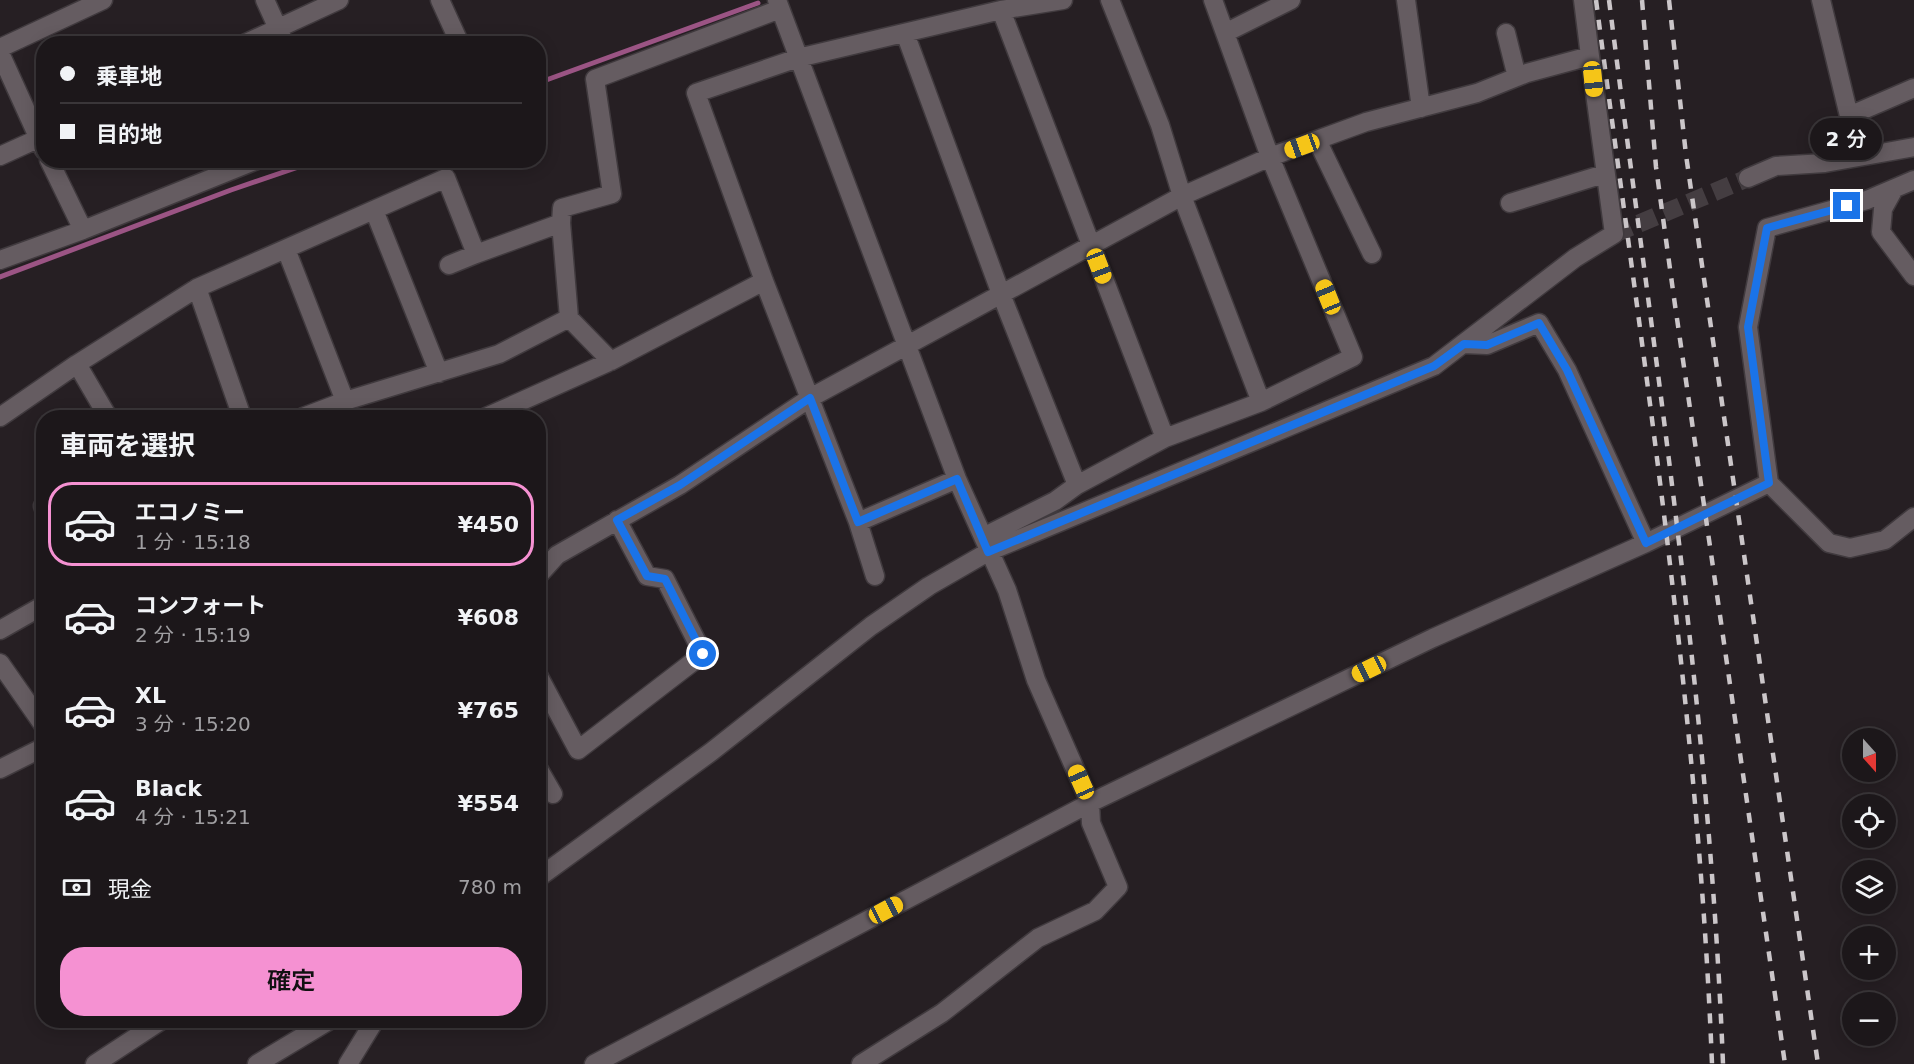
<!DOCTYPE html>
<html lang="ja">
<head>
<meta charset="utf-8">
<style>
	body { margin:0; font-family:"DejaVu Sans","Noto Sans JP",sans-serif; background:#252023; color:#f1f3f6; height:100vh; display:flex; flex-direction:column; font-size:22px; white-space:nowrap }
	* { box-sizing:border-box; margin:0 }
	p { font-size:20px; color:#a09fa2 }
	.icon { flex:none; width:33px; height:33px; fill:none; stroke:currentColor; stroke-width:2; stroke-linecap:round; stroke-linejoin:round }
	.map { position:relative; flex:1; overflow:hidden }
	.sheet { position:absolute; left:36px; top:410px; width:510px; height:618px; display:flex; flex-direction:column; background:#1c171a; border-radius:24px; box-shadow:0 3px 15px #0003,0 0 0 2px #3a3639 }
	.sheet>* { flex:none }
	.banner { position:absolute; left:36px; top:36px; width:510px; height:132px; border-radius:24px; box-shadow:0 3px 15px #0003,0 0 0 2px #3a3639; display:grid; align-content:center; height:132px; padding:0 24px; background:#1c171a }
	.needle { width:39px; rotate:159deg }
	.controls { position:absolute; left:1842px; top:728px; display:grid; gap:12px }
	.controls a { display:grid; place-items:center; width:54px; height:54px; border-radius:50%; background:#1c171a; box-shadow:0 3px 15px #0003,0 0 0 2px #3a3639; font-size:30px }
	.end { position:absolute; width:27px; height:27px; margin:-14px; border:8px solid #1a73e8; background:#fff; box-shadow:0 0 0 3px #fff }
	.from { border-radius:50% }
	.bubble { position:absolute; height:42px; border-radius:21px; background:#1c171a; box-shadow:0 3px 15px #0003,0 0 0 2px #3a3639; font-size:20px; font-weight:600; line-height:42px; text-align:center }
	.car { position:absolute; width:18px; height:36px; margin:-18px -9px; border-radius:8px; box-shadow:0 0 4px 2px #0007; background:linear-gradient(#f5c518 24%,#345 0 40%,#f5c518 0 76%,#345 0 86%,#f5c518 0) }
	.banner b { display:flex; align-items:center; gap:21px; height:57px; font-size:22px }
	.banner b+b { border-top:2px solid #3a3639 }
	.banner i { width:15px; height:15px; background:#f1f3f6 }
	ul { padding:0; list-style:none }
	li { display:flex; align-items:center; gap:18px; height:84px; margin:0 12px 9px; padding:0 12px; border:3px solid transparent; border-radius:24px }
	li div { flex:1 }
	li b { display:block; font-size:22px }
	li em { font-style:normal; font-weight:600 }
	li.current { border-color:#f591d2 }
	li>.icon { width:54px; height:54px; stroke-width:1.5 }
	h2 { padding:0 24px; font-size:27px; line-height:72px }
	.pay { display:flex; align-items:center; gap:15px; height:66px; padding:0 24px; font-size:22px }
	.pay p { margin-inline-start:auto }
	.action { display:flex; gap:12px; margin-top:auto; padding:12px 24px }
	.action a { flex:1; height:69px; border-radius:24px; background:#f591d2; color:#111; font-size:24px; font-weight:600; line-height:69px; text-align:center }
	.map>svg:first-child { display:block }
</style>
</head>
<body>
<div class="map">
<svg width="1914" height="1064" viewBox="0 0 1914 1064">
	<rect width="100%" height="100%" fill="#261f23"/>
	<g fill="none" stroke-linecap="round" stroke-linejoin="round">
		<path stroke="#9b5484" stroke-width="5" d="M538,83l220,-80
			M0,277l231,-87 88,-30"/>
		<path stroke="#443d41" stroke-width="18" stroke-dasharray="18 9" stroke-linecap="butt" d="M1614,234l134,-56"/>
		<defs>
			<path id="minor" d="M265,0l20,44
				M440,0l20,44
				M777,0l180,479 50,111 29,90 54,123 1,20 27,64 -23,24 -57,27 -96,75 -81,51
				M1110,0l50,125 22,71 79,206
				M1406,0l15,108
				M1821,0l28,116 65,-28
				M1001,10l164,428
				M905,33l96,261 76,191
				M1225,33l66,-33
				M1506,33l11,44
				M244,44l95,-44
				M0,48l103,-48
				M0,53l44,97
				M1317,140l55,114
				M0,156l44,-20
				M49,160l34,70
				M1748,178l28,-12 49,-3 89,-16
				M1914,180l-47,20 -100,28 -19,99 21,156 60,60 21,5 35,-8 29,-23
				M1894,189l-11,20 -2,23 33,44
				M1510,203l94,-29
				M374,210l65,163
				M286,249l59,152
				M0,260l83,-30 174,-70
				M449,265l27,-11
				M197,288l45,129
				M569,318l42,43
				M1463,344l24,1 52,-22 28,47 79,173
				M77,364l31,53
				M0,417l77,-53 120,-76 249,-110 30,76 85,-31
				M303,417l42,-16 154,-47 70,-36 -8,-95 1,-15 50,-14 -17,-115 185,-70
				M486,417l125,-56 153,-80
				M43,506l1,3
				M858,522l99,-43
				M983,537l72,-36 22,-16 88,-47 96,-36 92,-45 -83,-200 -57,-157
				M538,576l19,-21 123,-70 130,-87 372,-202 88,-39 96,-35 111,-29 50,-20 63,-17 -7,-56
				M875,576l-17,-54 -94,-241 -68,-188 102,-35 203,-48 62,-10
				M0,630l44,-25
				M0,663l44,63
				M538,675l40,75 125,-96 -38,-75 -18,-3 -30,-56
				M538,768l15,26
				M0,769l44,-22
				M538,878l173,-126 160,-126 58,-40 59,-34 446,-186 141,-108 39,-24 -24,-178
				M95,1064l67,-44
				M257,1064l73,-44
				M348,1064l27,-44
				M594,1064l496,-261 343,-165 213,-95 123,-60"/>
		</defs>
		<use href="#minor" stroke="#403a3e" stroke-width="21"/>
		<use href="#minor" stroke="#655c61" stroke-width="18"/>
		<path stroke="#cbc6c9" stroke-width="4.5" stroke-dasharray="10 10" stroke-linecap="butt" d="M1596,0c46,353 102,708 116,1064
			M1609,0c45,354 100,708 114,1064
			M1642,0l14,167 18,131 111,766
			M1669,0l17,155 132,909"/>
	</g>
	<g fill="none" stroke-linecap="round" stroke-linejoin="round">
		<path stroke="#1a73e8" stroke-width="8" d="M703,654l-38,-75 -18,-3 -30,-56 63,-35 130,-87 48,124 99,-43 31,73 446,-186 30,-22 23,1 52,-22 28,47 79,173 123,-60 -21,-156 19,-99 80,-22"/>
	</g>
</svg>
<div class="controls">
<a><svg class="needle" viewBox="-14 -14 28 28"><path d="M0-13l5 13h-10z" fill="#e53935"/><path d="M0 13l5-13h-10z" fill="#a09fa2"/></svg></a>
<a><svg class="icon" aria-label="locate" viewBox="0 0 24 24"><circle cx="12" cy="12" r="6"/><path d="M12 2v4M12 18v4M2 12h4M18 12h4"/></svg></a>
<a><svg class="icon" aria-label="layers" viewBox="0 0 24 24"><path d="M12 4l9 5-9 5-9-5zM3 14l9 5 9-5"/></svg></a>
<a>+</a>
<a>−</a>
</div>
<i class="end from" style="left:703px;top:654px"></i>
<i class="end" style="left:1847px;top:206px"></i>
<div class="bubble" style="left:1810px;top:118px;width:72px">2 分</div>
<i class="car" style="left:1593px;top:79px;rotate:174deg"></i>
<i class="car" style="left:1302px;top:146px;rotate:250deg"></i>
<i class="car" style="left:1099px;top:266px;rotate:159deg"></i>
<i class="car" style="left:1328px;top:297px;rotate:338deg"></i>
<i class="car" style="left:1369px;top:669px;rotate:244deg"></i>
<i class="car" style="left:1081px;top:782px;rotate:336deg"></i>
<i class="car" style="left:886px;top:910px;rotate:62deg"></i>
<div class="banner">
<b><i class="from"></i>乗車地</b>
<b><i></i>目的地</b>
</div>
<section class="sheet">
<h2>車両を選択</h2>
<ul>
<li class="current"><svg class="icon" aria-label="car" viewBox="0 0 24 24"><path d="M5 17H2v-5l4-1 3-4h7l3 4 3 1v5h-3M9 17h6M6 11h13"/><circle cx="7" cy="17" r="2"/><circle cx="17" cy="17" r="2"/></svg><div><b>エコノミー</b><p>1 分 · 15:18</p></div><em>¥450</em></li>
<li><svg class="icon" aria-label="car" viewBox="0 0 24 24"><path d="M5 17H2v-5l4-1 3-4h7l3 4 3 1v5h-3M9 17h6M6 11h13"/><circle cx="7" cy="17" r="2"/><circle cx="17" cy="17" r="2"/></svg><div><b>コンフォート</b><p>2 分 · 15:19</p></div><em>¥608</em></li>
<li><svg class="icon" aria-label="car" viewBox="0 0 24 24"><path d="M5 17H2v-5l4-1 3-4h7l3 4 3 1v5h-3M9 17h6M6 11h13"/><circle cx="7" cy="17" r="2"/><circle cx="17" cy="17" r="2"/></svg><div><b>XL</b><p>3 分 · 15:20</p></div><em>¥765</em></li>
<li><svg class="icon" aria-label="car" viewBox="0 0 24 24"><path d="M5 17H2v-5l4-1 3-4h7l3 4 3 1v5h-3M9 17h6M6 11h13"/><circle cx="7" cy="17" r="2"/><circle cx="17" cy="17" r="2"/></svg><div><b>Black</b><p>4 分 · 15:21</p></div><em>¥554</em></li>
</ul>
<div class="pay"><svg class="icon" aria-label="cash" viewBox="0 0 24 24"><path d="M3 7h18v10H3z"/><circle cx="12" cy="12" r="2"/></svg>現金<p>780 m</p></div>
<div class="action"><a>確定</a></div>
</section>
</div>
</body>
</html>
